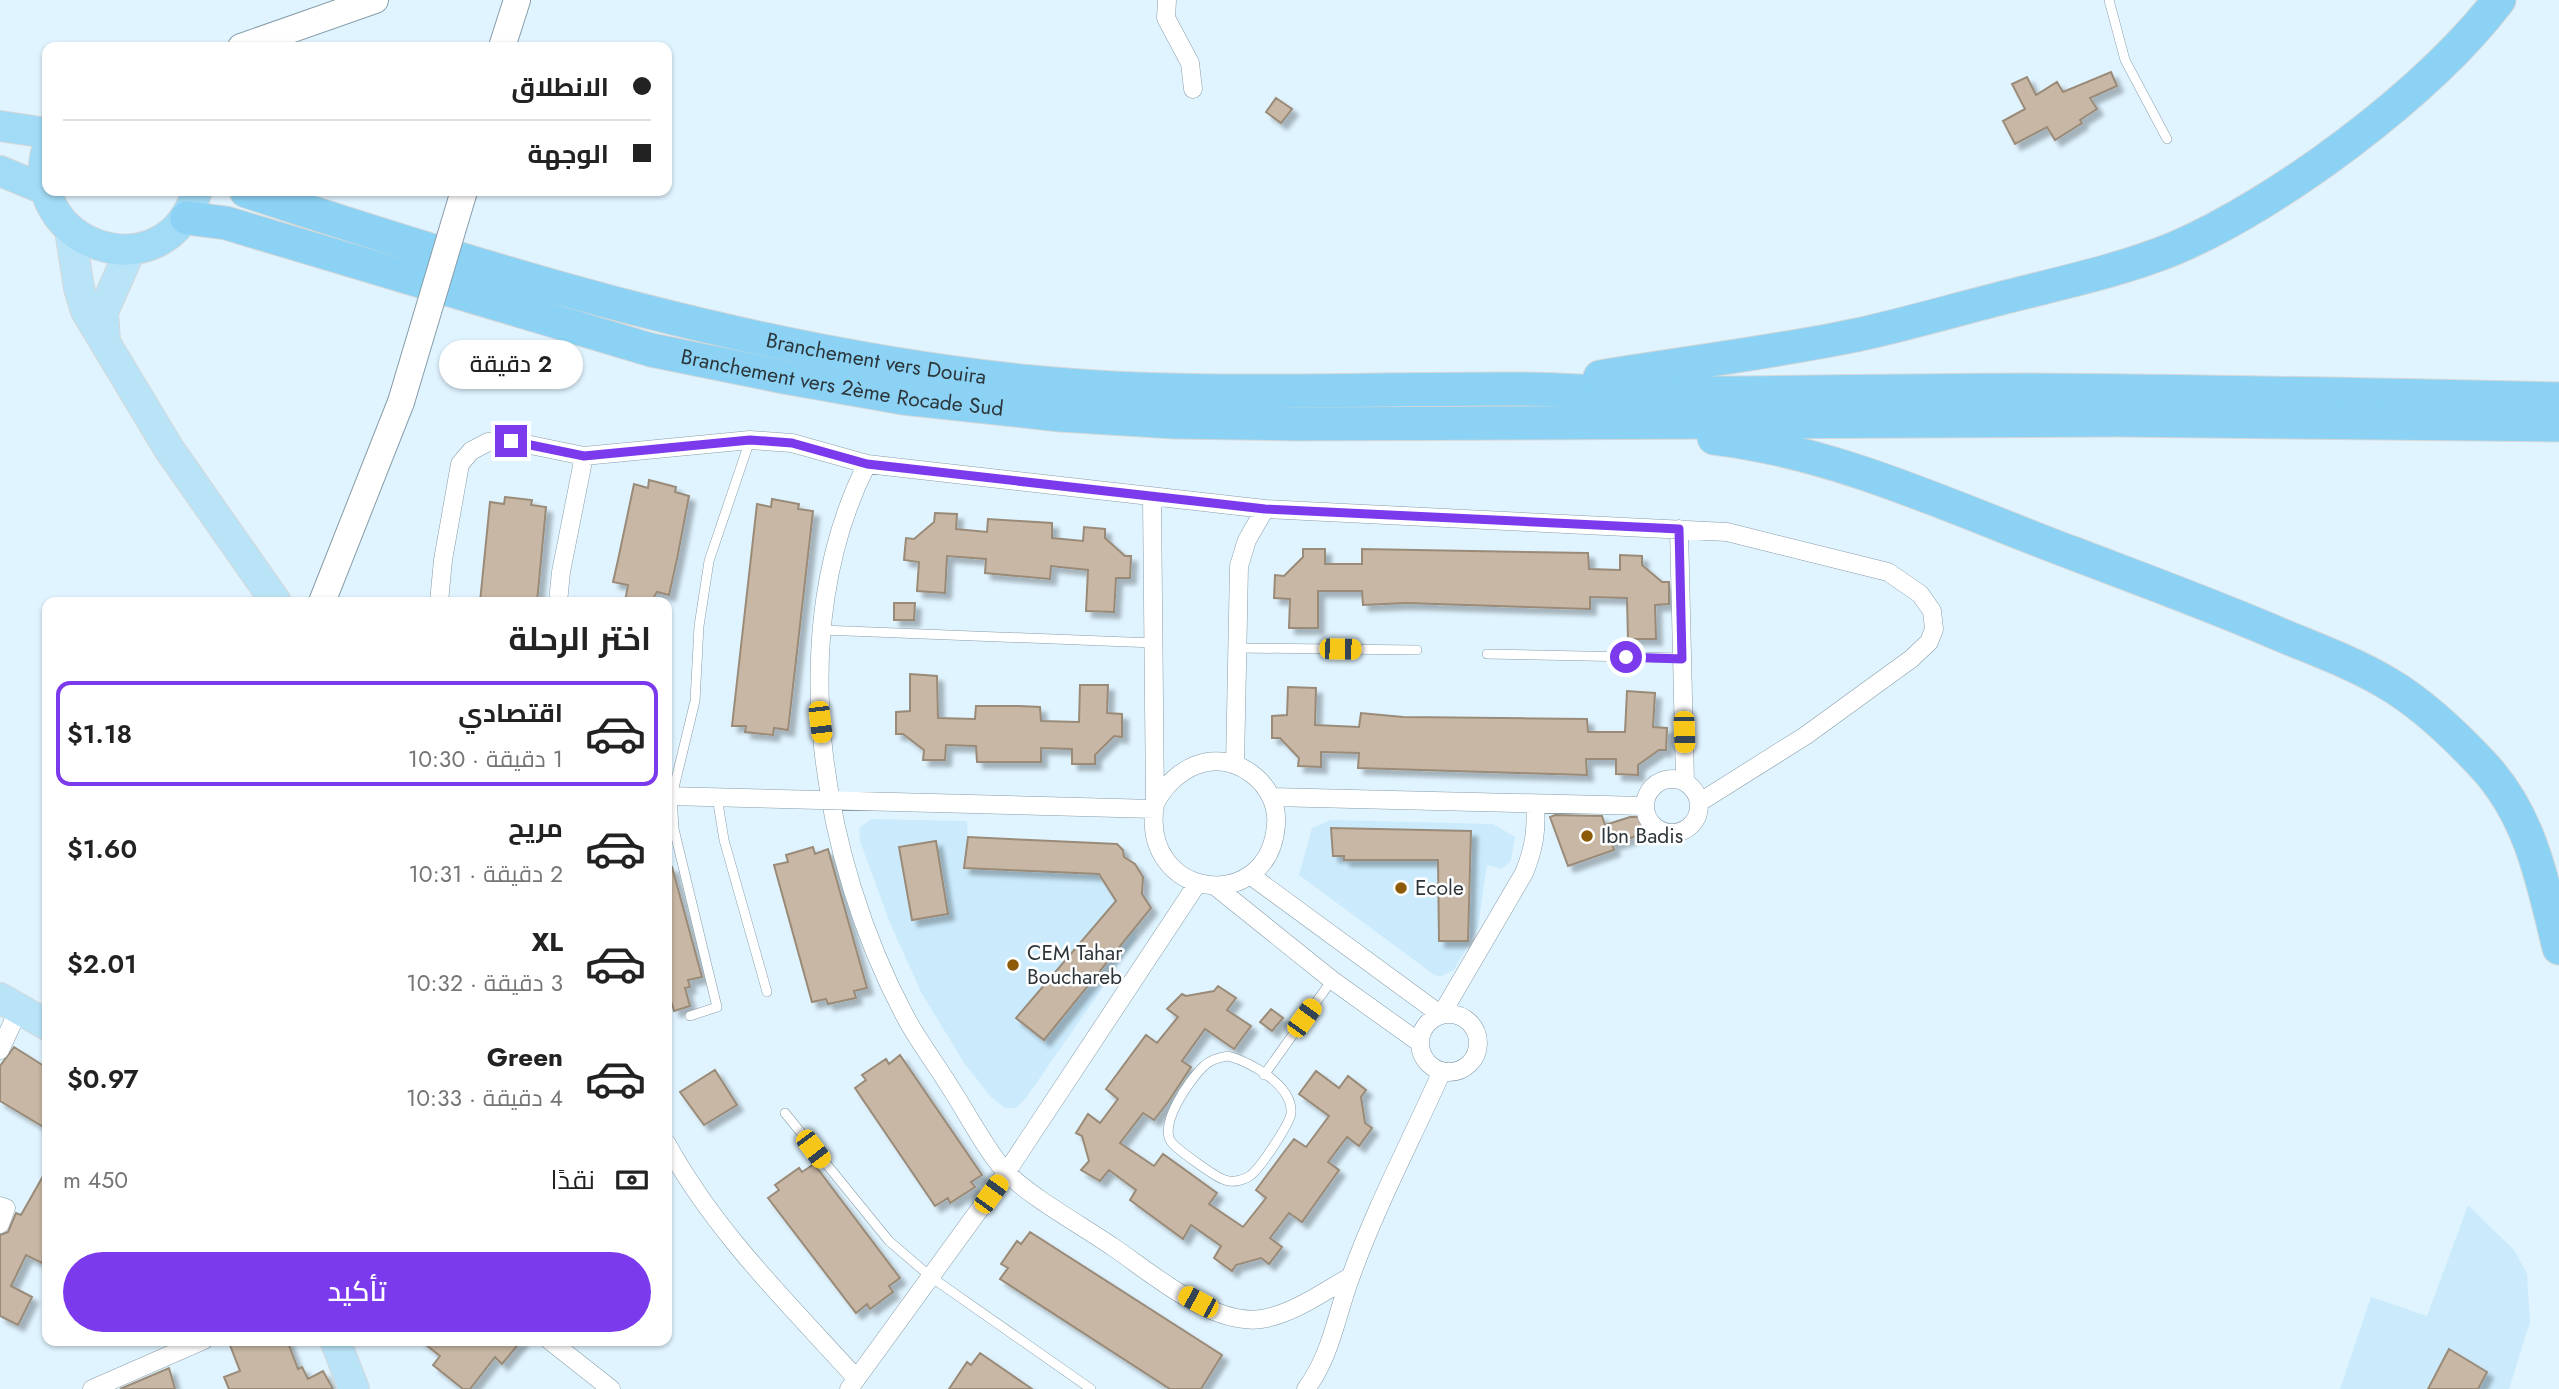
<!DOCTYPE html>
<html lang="ar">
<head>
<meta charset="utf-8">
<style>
	body { margin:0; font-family:Jost,Cairo,sans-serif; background:#f2f2f2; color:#222; direction:rtl; height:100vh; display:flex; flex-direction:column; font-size:26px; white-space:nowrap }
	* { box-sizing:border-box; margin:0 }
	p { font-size:23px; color:#767676 }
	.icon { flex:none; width:38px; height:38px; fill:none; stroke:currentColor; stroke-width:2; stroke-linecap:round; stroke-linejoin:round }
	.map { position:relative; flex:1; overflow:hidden; direction:ltr }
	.side { position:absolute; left:42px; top:597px; width:630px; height:749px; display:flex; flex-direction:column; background:#fff; border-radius:14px; box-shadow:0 2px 5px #0004; direction:rtl }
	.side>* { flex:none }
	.hud { position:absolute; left:42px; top:42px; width:630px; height:154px; border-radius:14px; box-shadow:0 2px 5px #0004; direction:rtl; display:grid; align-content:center; height:154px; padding:0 21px; background:#fff }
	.end { position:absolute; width:32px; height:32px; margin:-16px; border:9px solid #7c3aed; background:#fff; box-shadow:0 0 0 4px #fff }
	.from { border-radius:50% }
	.bubble { position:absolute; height:49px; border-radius:24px; background:#fff; box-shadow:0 2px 5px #0004; font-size:23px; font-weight:600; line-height:49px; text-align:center; direction:rtl }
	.car { position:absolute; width:21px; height:42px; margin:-21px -10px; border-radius:9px; box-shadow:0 0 5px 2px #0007; background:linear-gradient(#f5c518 24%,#345 0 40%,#f5c518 0 76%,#345 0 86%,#f5c518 0) }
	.hud b { display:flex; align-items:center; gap:24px; height:66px; font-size:26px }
	.hud b+b { border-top:2px solid #e0e0e0 }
	.hud i { width:18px; height:18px; background:#222 }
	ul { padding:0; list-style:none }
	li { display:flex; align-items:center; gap:21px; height:105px; margin:0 14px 10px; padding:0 7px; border:4px solid transparent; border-radius:14px }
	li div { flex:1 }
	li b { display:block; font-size:26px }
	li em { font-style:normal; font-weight:600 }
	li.current { border-color:#7c3aed }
	li>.icon { width:63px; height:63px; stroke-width:1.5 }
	h2 { padding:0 21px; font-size:32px; line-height:84px }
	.pay { display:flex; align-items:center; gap:18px; height:77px; padding:0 21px; font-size:26px }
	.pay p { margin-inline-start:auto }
	.cta { display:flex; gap:14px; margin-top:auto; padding:14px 21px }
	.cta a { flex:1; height:80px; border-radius:42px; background:#7c3aed; color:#fff; font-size:28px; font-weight:600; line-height:80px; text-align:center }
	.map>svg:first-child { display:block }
</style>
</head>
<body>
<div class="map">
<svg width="2559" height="1389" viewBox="0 0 2559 1389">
	<defs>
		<filter id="shadow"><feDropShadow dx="6" dy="6" stdDeviation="2" flood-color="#0004"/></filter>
	</defs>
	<rect width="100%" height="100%" fill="#e0f4ff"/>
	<path fill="#cbebfd" d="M871,819l96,2 1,16 149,7 6,6v9l12,5 5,6 3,13 -3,12 10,11 -15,21 3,3 -3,5 2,3 -111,160 -10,10h-11l-14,-11 -27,-34 -43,-71 -31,-69 -30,-82 -1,-13z
		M1331,820l162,4 22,13 -4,24 -9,8 -15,-4 -9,62 -24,43 -14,7 -7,-3 -134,-99 13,-47z
		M2468,1205l47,46 12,23 3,48 -21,67h-169l31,-92 56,19z"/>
	<path fill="#c7b7a4" stroke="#9a8b79" stroke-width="2" filter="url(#shadow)" d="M2111,72l6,14 -27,12 7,11 -17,11 2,3 -27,17 -8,-13 -32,17 -12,-23 22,-12 -13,-25 15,-7 9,18 21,-13 6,10z
		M1276,98l16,11 -11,14 -15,-11z
		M649,480l27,7 -1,5 14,4 -12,63 -8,36 -12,-3 -6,10h-26l3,-17 -15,-3 5,-22 16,-76 14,4z
		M505,497l27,3 -1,5 15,2 -9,95h-57l10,-100 14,2z
		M772,499l27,5 -1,5 15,2 -25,219 -14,-2 -1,7 -28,-3 1,-6h-14l25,-222 14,3z
		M935,513l22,1 -1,15 31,3 1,-13 64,4v15l31,3 1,-14 21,2v9l20,18h6l-1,22h-14l-2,34 -28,-1 2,-41 -37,-4 -1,13 -65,-6 1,-14 -39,-3 -2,37 -28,-2 2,-29 -15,-2 2,-22 8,1 20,-17z
		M1303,549h22v15h37v-15l226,4 1,16 31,1v-15l22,1v9l20,17h7v22l-14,1 1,34h-28l-1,-41 -37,-1v12l-184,-6 -43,2 -1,-14h-44v37h-29l1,-29 -16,-1 1,-23 9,1 19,-19z
		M894,603h21l-1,17h-20z
		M910,674l27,2 1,42 37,1 1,-13h43l21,1 1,14 38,1 1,-37h28l-1,28 15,1v23l-8,-1 -19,19v9h-23v-15l-31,-1v14h-64l-1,-16 -30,-1 -1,15h-22l1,-10 -21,-16h-7v-22l14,-1z
		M1288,687l28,1 -1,37 44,2 2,-14 42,4 184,2 1,13h37l2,-41 28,2 -2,34 14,1 -1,22h-7l-21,15v10l-22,-1v-15h-30l1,16 -229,-7 1,-15 -38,-1v15l-23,-1 1,-8 -19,-20h-8v-22l15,-1z
		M1555,815l47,1 3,9 25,-8h13l5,15 -36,12 2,6 -46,16 -18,-49z
		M1331,828l140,3 -3,110h-29l-1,-81h-94v-4h-11z
		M968,837l149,7 6,6 1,7 11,7 8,13 -1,17 9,14 -107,132 -28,-22 100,-117 -17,-27 -135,-6z
		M936,841l12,73 -36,6 -13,-73z
		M813,847l2,7 13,-5 39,139 -13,3 2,7 -28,6 -2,-5 -14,3 -38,-137 14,-3 -2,-7z
		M667,867h5l30,110 -14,3 2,7 -5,1 5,18 -16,5 -7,-25z
		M1218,986l18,12 -9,12 24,16 -17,23 -29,-20 -23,32 9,6 -23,35 -14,18 -11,-7 -23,30 34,23 9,-12 54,39 -8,11 34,23 23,-29 -10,-8 28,-38 10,-13 12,8 23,-31 -30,-22 17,-23 23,17 9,-12 18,14 -5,7 4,26 7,5 -13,18 -12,-9 -19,25 11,8 -37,52 -13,-9 -19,25 12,9 -13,17 -8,-6 -25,7 -4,6 -18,-13 7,-12 -30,-21 -8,14 -53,-39 6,-10 -27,-20 -9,11 -19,-11 8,-9 -7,-25 -6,-3 12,-19 12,9 18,-24 -12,-10 40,-54 11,8 21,-26 -11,-8 15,-15 4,2 28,-5z
		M1271,1009l12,9 -11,13 -12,-9z
		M14,1047l33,21v61l-47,-28v-35z
		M900,1055l82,120 -11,7 4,5 -25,16 -2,-5 -13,8 -80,-118 11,-8 -4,-5 24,-16 3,5z
		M715,1070l22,35 -33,20 -24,-33z
		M814,1164l86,114 -11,8 4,6 -23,17 -3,-5 -11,9 -88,-115 11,-8 -4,-5 24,-17 3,4z
		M47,1169v82l-5,12 -16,-8 -15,31 21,11 -14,28 -18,-9v-81l8,-3 8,-19 5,2z
		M1030,1232l192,123 -21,34h-31l-170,-110 8,-11 -7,-4 16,-23 4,3z
		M228,1340h59l11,29 4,-2 6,12 15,-8 10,18h-104l-5,-12 16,-6z
		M420,1340h102l-20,24 -7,-7 -25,32h-7l-30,-24 7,-9z
		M2449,1349l38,23 -9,17h-50z
		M980,1353l52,36h-83l18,-27 4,3z
		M169,1368l6,21h-55z"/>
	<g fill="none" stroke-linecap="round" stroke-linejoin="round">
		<defs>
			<path id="service" d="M2109,0l16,60 42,79
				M822,630l332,13
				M1238,648l179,2
				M1487,654l195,4
				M717,797l7,43 43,152
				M690,1016l27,-9 -43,-178 -2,-33 23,-95 4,-75 10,-65 41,-121
				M1228,1056c22,6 65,29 63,57 -1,11 -31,55 -40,62 -6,5 -18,8 -26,5 -10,-3 -44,-28 -52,-36 -17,-17 17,-65 31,-78 7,-7 15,-8 24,-10z
				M1264,1075l68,-95
				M785,1113l104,128 42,36 160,112"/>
			<path id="minor" d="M1167,0l-1,18 24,45 3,26
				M867,464c-85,167 -46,395 39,554 13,24 30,46 44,69 14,21 41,72 58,87 27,26 73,51 105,73 40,27 103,83 154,71 30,-7 56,-26 83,-41
				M1152,498l3,306c-16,96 114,112 121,21 2,-20 -9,-40 -24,-51 -37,-28 -79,-6 -97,30
				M1679,529l6,253
				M439,602l4,-42 17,-96 11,-13 17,-9 23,-1 73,15 166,-16 42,3 75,21 398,45 462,23 161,40 32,22 12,17 2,18 -5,13 -18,17 -106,77 -105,66
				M558,602l3,-30 23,-116
				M1235,765l4,-199 8,-26 18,-31
				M1645 806a27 27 0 1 1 54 0a27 27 0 1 1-54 0Z
				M667,796l487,13
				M1271,797l373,9
				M1250,875l191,140 83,-142c10,-24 13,-43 11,-69
				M1215,886l117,94 88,63
				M1420 1043a29 29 0 1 1 58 0a29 29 0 1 1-58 0Z
				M0,1050l19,-41
				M667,1144c48,88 122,160 189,234
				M0,1206l6,2 -6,16
				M549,1340l62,49
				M92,1389l112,-49
				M849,1389l157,-216 191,-289
				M1306,1389c26,-35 30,-74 45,-113 25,-70 61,-137 91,-205"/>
			<path id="secondary" d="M241,47l134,-47
				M502,47l15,-47
				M322,602l79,-200"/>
			<path id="primary" d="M70,230l9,58 7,23 83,138 107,153
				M105,342l-2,-30 27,-61
				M0,998l47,27
				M335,1340l19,49"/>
			<path id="trunk" d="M0,126l47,7
				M47,149c-27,95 118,148 150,42
				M0,171l46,19"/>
			<g id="motorway">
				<path id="s1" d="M246,191c258,85 515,164 786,191 164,16 329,6 493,7 36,0 71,4 106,4 133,1 266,-3 399,-3 177,1 353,5 529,9"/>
				<path id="s2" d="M187,218l39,5 425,127 133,27 119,21 157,17 114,7 122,2 822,-4 441,5"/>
				<path d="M1600,377c88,-15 179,-25 266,-44 48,-11 96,-25 144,-37 55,-14 111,-26 163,-47 106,-45 256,-157 326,-249"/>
				<path d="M1714,438c126,15 243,72 361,116 71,27 142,53 211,83 34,14 69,27 101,46 36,21 68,52 96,82 48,51 60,118 76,183"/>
			</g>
		</defs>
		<use href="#service" stroke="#869da9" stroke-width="10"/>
		<use href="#minor" stroke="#869da9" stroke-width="19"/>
		<use href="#secondary" stroke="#869da9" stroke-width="28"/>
		<use href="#primary" stroke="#d5d7d8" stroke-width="32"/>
		<use href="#trunk" stroke="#d5d7d8" stroke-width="32"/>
		<use href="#motorway" stroke="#d5d7d8" stroke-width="35"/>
		<use href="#service" stroke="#fff" stroke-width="9"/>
		<use href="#minor" stroke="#fff" stroke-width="18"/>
		<use href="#secondary" stroke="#fff" stroke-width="26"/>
		<use href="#primary" stroke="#b9e4f8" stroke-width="30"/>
		<use href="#trunk" stroke="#a2dbf6" stroke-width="30"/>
		<use href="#motorway" stroke="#8bd2f4" stroke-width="33"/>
		<defs>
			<path id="secondary-bridge" d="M401,402l63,-211"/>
		</defs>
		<use href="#secondary-bridge" stroke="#869da9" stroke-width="28" stroke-linecap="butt"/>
		<use href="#secondary-bridge" stroke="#fff" stroke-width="26"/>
	</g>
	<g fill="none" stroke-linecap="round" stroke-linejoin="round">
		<path stroke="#7c3aed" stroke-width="9" d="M511,441l73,15 166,-16 42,3 75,21 398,45 414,20 3,130 -56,-2"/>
	</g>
	<g fill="#8d5a07" stroke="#fefefe" stroke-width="2.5">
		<circle cx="1587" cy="836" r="7"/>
		<circle cx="1401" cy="888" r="7"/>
		<circle cx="1013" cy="965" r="7"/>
	</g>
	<g text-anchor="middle" stroke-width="5" stroke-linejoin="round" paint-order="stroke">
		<g font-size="21" fill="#2b353a" stroke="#fefefe">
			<text dy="7" stroke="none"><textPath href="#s1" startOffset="653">Branchement vers Douira</textPath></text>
			<text dy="7" stroke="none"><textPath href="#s2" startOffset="677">Branchement vers 2ème Rocade Sud</textPath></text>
		</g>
		<g font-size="21" fill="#2b353a" stroke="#fefefe" text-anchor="start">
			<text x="1601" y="843">Ibn Badis</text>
			<text x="1415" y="895">Ecole</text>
			<text x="1027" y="960">CEM Tahar<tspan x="1027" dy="24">Bouchareb</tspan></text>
		</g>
	</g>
</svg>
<i class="end from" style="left:1626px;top:657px"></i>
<i class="end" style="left:511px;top:441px"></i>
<div class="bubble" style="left:439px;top:340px;width:144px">2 دقيقة</div>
<i class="car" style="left:1340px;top:649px;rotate:91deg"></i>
<i class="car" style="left:820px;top:722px;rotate:173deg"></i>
<i class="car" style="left:1684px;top:732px;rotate:178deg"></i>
<i class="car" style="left:1304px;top:1018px;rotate:36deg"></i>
<i class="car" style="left:813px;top:1149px;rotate:143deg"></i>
<i class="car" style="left:991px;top:1194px;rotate:36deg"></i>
<i class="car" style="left:1198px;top:1302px;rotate:298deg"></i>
<div class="hud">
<b><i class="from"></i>الانطلاق</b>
<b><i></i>الوجهة</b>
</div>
<section class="side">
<h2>اختر الرحلة</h2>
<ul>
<li class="current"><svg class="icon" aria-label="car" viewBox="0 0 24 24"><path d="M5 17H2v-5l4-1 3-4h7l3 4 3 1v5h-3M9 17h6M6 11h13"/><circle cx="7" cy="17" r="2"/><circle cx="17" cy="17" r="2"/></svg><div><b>اقتصادي</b><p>1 دقيقة · 10:30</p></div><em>$1.18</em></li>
<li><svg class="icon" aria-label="car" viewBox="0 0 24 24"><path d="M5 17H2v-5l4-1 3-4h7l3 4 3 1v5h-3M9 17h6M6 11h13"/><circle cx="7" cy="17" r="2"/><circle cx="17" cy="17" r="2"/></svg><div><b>مريح</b><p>2 دقيقة · 10:31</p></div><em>$1.60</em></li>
<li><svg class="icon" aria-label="car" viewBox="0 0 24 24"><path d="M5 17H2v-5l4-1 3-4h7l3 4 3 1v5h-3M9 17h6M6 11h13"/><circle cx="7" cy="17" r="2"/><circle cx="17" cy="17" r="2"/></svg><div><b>XL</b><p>3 دقيقة · 10:32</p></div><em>$2.01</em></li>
<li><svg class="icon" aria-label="car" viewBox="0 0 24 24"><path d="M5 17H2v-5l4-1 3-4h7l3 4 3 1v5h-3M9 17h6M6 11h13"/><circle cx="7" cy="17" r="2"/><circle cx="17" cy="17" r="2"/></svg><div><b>Green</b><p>4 دقيقة · 10:33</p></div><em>$0.97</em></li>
</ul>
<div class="pay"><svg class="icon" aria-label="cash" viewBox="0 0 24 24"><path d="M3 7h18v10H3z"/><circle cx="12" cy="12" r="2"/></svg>نقدًا<p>450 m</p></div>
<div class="cta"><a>تأكيد</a></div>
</section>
</div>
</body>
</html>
